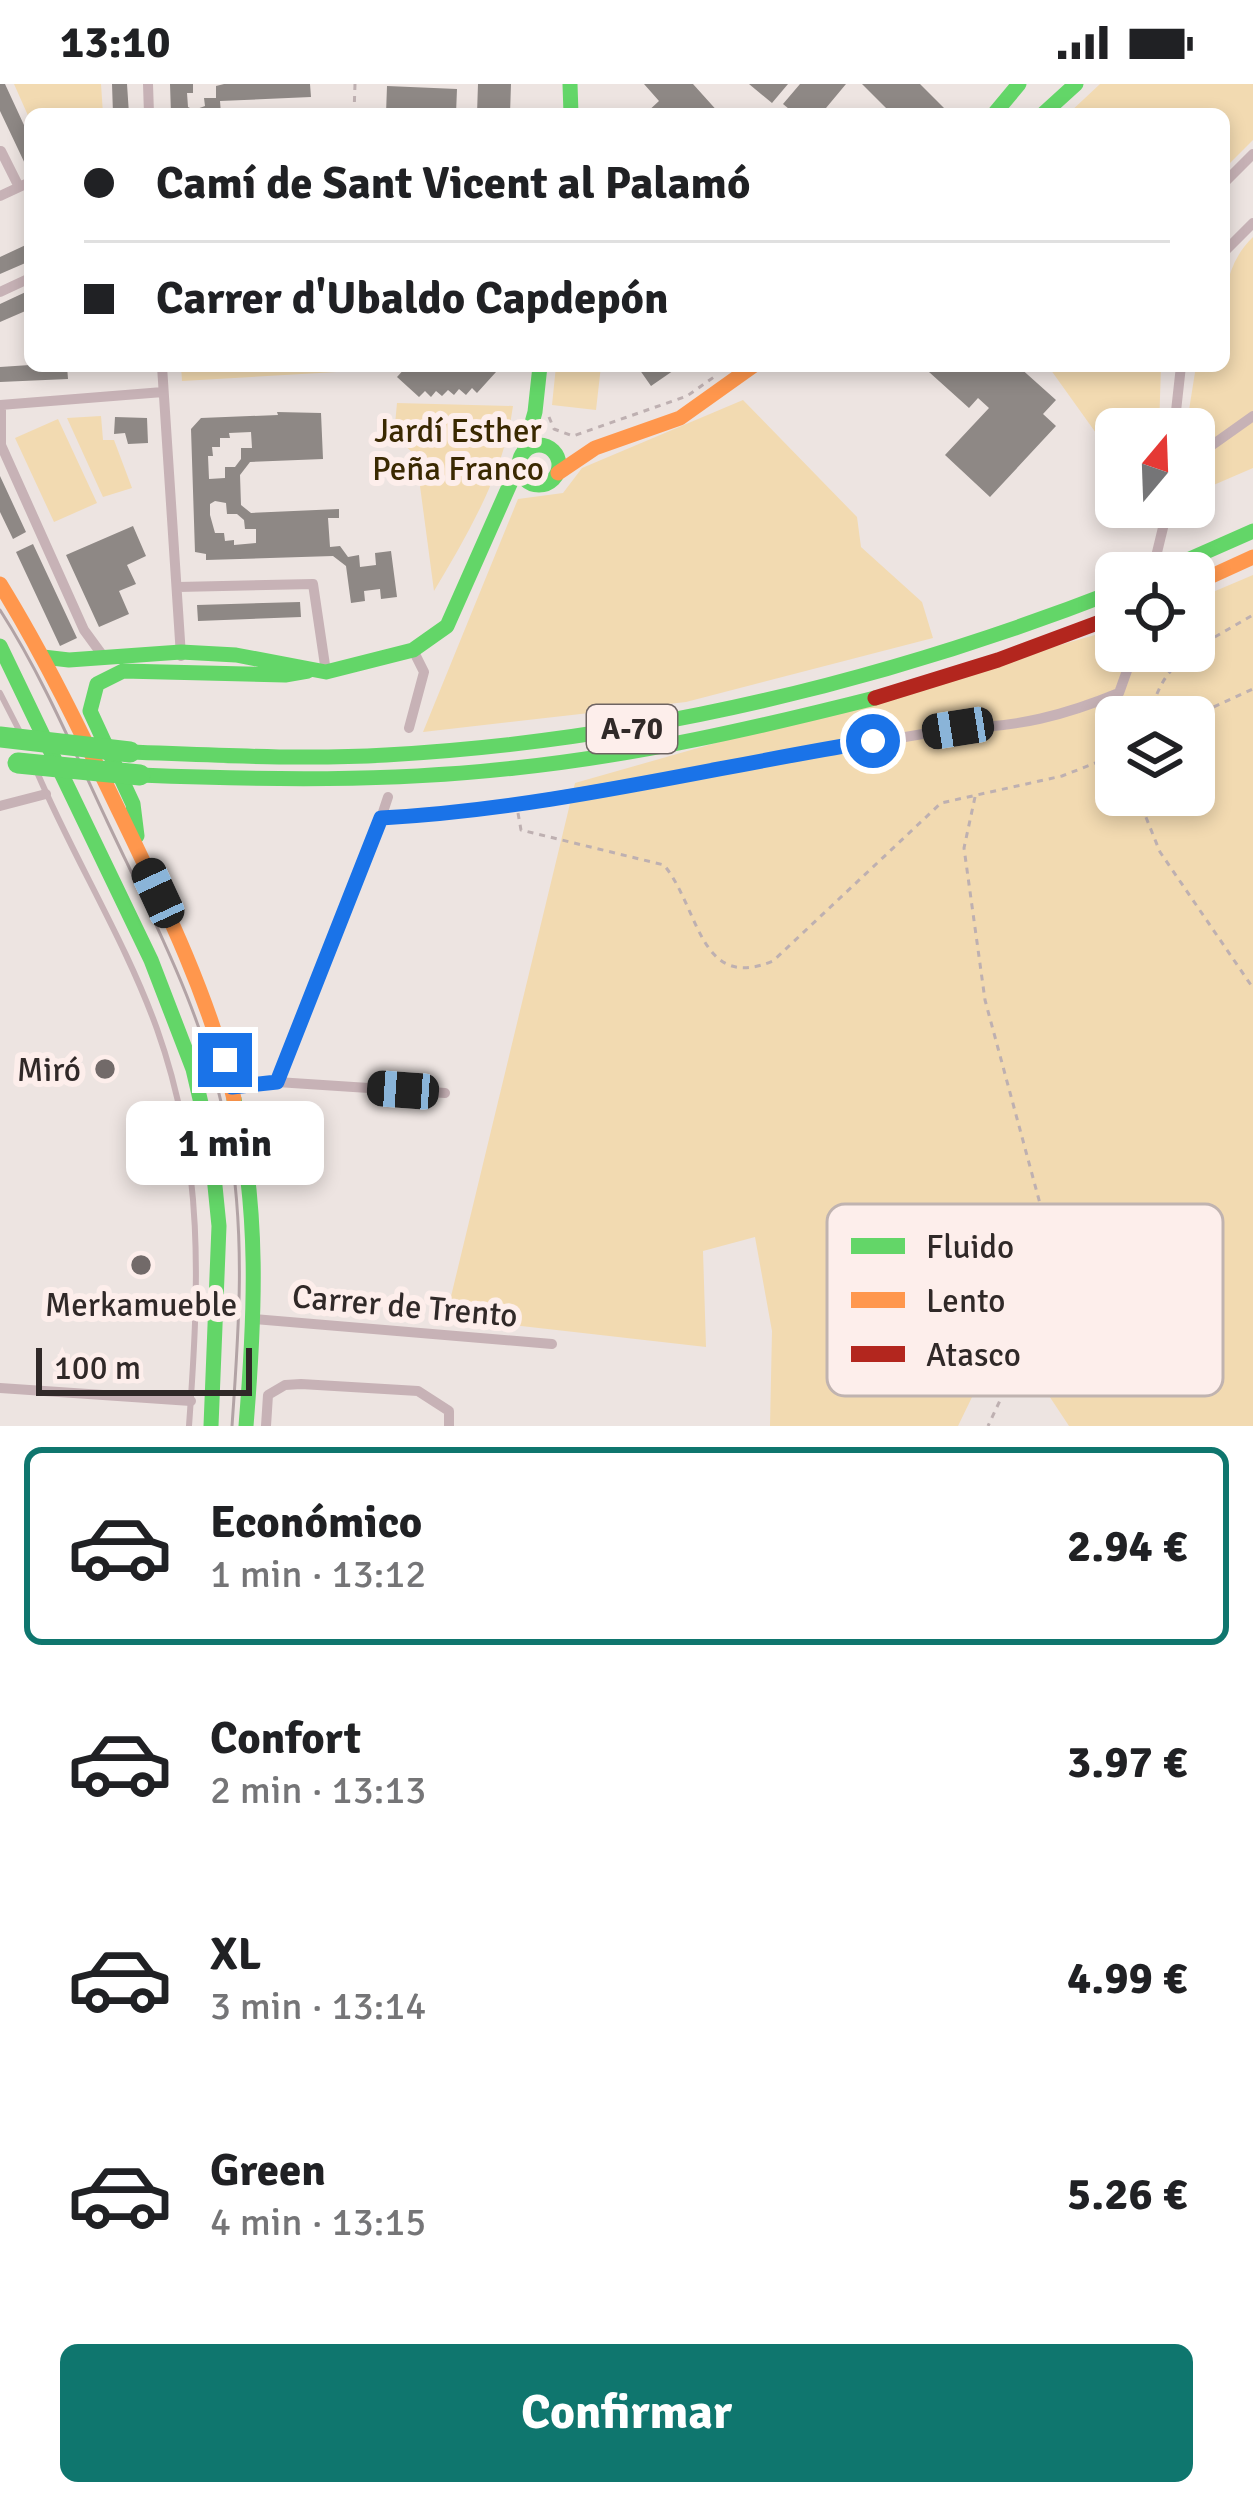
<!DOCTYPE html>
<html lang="es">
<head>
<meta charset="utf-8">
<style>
	body { margin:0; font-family:Signika,sans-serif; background:#f2f2f2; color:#202124; height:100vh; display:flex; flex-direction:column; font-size:45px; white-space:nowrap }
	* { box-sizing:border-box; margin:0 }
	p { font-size:39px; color:#757577 }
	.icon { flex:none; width:66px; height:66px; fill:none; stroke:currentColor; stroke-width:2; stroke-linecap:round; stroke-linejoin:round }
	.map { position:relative; height:1342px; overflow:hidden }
	.drawer { display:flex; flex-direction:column; background:#fff; flex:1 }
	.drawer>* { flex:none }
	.guide { position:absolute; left:24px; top:24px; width:1206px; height:264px; border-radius:18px; box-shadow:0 6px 18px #0003; display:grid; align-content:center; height:264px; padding:0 60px; background:#fff }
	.needle { width:78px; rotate:19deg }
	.tools { position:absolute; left:1095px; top:324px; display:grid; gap:24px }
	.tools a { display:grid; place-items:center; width:120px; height:120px; border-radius:18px; background:#fff; box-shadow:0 6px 18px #0003; font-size:60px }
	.scale { position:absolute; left:36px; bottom:30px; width:216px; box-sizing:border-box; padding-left:12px; border:6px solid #302928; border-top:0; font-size:33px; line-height:42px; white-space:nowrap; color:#302928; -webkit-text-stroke:9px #fdeeeb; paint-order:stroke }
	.end { position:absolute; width:54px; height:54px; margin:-27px; border:15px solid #1a73e8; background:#fff; box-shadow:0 0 0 6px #fff }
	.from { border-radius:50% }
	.bubble { position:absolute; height:84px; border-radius:18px; background:#fff; box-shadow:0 6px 18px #0003; font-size:39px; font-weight:800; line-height:84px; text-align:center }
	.car { position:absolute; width:36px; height:72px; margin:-36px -18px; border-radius:15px; box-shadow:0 0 9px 3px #0007; background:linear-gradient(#222 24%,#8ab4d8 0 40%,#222 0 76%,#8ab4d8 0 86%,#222 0) }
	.guide b { display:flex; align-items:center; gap:42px; height:114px; font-size:45px }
	.guide b+b { border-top:3px solid #e0e0e0 }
	.guide i { width:30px; height:30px; background:#202124 }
	ul { padding:21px 0 0; list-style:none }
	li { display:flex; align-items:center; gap:36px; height:198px; margin:0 24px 18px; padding:0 36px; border:6px solid transparent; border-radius:18px }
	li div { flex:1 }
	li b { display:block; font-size:45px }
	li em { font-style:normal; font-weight:800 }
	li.active { border-color:#0f766e }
	li>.icon { width:108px; height:108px; stroke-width:1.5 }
	.action { display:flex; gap:24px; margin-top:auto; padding:24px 60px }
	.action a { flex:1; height:138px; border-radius:18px; background:#0f766e; color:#fff; font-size:48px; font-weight:800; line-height:138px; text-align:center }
	.status { display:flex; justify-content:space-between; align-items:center; height:84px; padding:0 60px; background:#fff; direction:ltr }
	.status svg { height:33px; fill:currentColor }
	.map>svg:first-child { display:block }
</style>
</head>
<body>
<div class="status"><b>13:10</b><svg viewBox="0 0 49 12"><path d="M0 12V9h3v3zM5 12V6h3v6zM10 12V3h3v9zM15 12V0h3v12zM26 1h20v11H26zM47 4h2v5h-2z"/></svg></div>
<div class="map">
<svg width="1253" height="1342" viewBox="0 0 1253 1342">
	<rect width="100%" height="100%" fill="#ede4e1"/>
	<path fill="#f2dab1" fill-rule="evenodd" d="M14,0h87l2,30h-73v6z
		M1100,0h153v56l-29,29v-55h-156z
		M1253,153v231l-51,22 -8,-15v-46h-8l10,-63h28c0,-47 -7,-94 29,-129z
		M181,282h172l1,5 -172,10z
		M556,282h45l-5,44 -44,-5z
		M1048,282h113l-2,63h-43v32z
		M743,316l114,117 4,30 61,55 11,36 -247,64 -263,30 95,-233 45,-6 19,-25z
		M397,319l116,3c-9,67 -45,128 -79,185l-18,-135 -22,-21z
		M101,332l2,24h11l18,48 -29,9 -36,-79z
		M58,335l39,84 -43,19 -39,-84z
		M1253,491v851h-184l-64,-97 -47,97h-188l2,-95 -17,-94 -52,14 3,96 -221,-25 -38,-9 128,-530 541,-154v22h78v-51zM1116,633h78v78h-78z"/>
	<path fill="#8e8885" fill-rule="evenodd" d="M0,0h5l25,54v29l-3,1 -27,-57z
		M112,0h15l2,30h-16z
		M170,0h23v9h-6l1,14 6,3 11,-4 -1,-8h12v-12l8,-2h86l1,13 -91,4 1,13h-50z
		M478,0h33l-1,30h-33z
		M644,0h49l27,30h-75l14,-13z
		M749,0h39l-16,19z
		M800,0h46l-25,30h-26l-12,-10z
		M862,0h58l30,30h-58z
		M387,2l70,3 -1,25h-70z
		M30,159v18l-30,13v-17z
		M30,206v19l-30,13v-18z
		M30,281l37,1 1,13 -68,3v-15z
		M407,282h82l7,6 -19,21 -5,-5 -6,7 -7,-6 -5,6 -6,-5 -6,6 -6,-5 -5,6 -6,-6 -6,6 -22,-20z
		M637,282h43l-29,20z
		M934,282h84l38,34 -13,14 13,12 -66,71 -45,-42 44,-47 -11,-10 -9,10 -40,-36z
		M277,328l44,1 2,46 -73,3 -10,13 1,30 10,8 88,-4v9h-11l2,29 10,-1 8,11 11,-2 1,12 16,-2 -1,-12 16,-2 6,46 -16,2 -1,-10 -16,2 1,10 -14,2 -5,-37 -13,-10 -127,4v-6l-11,-2 -4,-123 10,-11 77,-3zM251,348l1,16h-11v11l-6,8h-10v11l-16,1 -1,-23h5l-1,-9h8v-9h10l-1,-5zM215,417l11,2 1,11h10l7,6 1,9h11v14l-22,2v-5l-9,1 -1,-8h-9l-5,-18v-11z
		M115,333l32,1 1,25 -20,1 -3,-11 -11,1z
		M0,392l26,56 -13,7 -13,-27z
		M133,442l13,30 -19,9 9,19 -17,7 10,23 -30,13 -33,-72z
		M33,460l44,94 -17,8 -44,-94z
		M300,518l1,15 -103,4 -1,-16z"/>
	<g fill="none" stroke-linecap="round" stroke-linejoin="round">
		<path stroke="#beb0b1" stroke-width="3" stroke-dasharray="6 6" stroke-linecap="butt" d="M354,30l1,-30
			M549,333l5,12 19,7 114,-40 27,-19
			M1194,565l59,-34
			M1129,613l11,20
			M1150,633c7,-31 17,-46 41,-66
			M1192,633l61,-28
			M1137,711l23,57 93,136
			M975,713l-11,51 21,152 64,237 -23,108 -38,81
			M518,729l3,17 143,35c36,44 35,127 109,96l168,-158 121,-27 54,-21"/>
		<path stroke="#c7b2b6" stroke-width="6" d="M0,609l20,39
			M37,688c37,87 88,168 120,257 48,135 42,257 32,397"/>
		<path stroke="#c7b2b6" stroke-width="10" d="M148,0l1,30
			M1,67l18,36
			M1224,99l29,-29
			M0,112l30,-14
			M1224,168l29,-29
			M0,208l30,-14
			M162,282l19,290
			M0,321l163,-13
			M1,321v40l83,185 19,26
			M1174,345l7,-63
			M1194,374l59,-42
			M1152,489l16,-66
			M178,503l135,-3 13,88
			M409,644l15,-56 -11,-22
			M388,713l-7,21 72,-4 505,-86c60,-1 105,-12 161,-35l15,-42
			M0,722l46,-12
			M277,998l104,-264
			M233,1003l44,-5 168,11
			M253,1235l299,25
			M0,1304l191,13
			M266,1342l2,-31 17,-10 16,-1 117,7 31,20v15"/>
		<path stroke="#63d668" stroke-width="15" d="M570,0l1,30
			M994,30l25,-30
			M1043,30l33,-30
			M519 381a20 20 0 1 1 40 0a20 20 0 1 1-40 0Z
			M524,367l11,-39 5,-46
			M1158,489l95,-42
			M0,562l151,314 42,109 18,77 8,80 -8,200
			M43,573l26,3 112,-8 55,3 90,17 87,-22 34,-24 71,-160
			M130,668c85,3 171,8 256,3 254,-14 494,-72 730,-164
			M140,691c125,5 250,7 375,-7 123,-13 241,-40 360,-70
			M137,752l-4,-32 -43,-93 7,-27 26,-13 162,4 23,-4
			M234,1015c26,110 21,216 12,327"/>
		<path stroke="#ff974d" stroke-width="15" d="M558,389l37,-25 85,-30 73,-52
			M0,500c45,73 82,150 119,227 45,93 91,187 115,288
			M1194,500l59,-27"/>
		<path stroke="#b3261e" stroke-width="15" d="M875,614l123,-38 118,-44"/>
		<path stroke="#b2a3a5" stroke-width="3" d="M0,526c42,65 74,141 107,211 48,102 101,202 121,314 18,97 11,194 4,291"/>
		<path stroke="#63d668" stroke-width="21" d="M0,653l130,15
			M18,679l122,12"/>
	</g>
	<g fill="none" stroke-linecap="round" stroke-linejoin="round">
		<path stroke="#1a73e8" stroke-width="15" d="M225,976l7,27 45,-5 104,-264c166,-9 327,-50 492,-77"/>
	</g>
	<g fill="#726a69" stroke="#fdeeeb" stroke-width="4.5">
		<circle cx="105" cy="985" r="12"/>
		<circle cx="141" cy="1181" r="12"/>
	</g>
	<g text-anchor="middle" stroke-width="12" stroke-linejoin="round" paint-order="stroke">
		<rect fill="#fdeeeb" stroke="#6e6462" stroke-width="3" x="587" y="621" width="90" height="48" rx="9"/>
		<g font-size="30" font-weight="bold" fill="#302928">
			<text x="632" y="655">A-70</text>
		</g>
		<g font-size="33" fill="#3a2901" stroke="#fdeeeb">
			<text x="458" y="358">Jardí Esther<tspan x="458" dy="38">Peña Franco</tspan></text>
		</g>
		<g font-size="33" fill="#302928" stroke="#fdeeeb" text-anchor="end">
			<text x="81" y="997">Miró</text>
			<text x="141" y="1232" text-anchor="middle">Merkamueble</text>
		</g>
		<g font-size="33" fill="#302928" stroke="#fdeeeb">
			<text transform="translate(405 1221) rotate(5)" y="12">Carrer de Trento</text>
		</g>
	</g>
	<rect x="827" y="1120" width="396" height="192" rx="18" fill="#fdeeeb" stroke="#c0b3b0" stroke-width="3"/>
	<rect x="851" y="1154" width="54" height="16" fill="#63d668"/>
	<rect x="851" y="1208" width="54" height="16" fill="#ff974d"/>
	<rect x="851" y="1262" width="54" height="16" fill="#b3261e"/>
	<g font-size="33" fill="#302928">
		<text x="926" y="1174">Fluido</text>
		<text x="926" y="1228">Lento</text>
		<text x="926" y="1282">Atasco</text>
	</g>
</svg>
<div class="tools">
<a><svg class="needle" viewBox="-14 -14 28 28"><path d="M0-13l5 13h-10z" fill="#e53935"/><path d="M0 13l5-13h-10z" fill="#757577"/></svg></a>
<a><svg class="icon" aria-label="locate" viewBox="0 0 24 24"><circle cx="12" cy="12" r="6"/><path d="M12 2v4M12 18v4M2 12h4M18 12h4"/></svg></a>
<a><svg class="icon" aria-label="layers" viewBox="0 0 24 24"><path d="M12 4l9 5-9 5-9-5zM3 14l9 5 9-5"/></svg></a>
</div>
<div class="scale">100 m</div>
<i class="end from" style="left:873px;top:657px"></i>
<i class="end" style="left:225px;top:976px"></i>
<div class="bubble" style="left:126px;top:1017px;width:198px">1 min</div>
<i class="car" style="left:958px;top:644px;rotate:261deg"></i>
<i class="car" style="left:158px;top:809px;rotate:335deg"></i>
<i class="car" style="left:403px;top:1006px;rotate:274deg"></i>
<div class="guide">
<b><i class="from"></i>Camí de Sant Vicent al Palamó</b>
<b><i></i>Carrer d'Ubaldo Capdepón</b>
</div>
</div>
<section class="drawer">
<ul>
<li class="active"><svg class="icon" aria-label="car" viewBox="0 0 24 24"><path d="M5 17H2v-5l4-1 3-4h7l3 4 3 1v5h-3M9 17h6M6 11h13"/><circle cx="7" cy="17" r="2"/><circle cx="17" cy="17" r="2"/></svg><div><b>Económico</b><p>1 min · 13:12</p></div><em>2.94 €</em></li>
<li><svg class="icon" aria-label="car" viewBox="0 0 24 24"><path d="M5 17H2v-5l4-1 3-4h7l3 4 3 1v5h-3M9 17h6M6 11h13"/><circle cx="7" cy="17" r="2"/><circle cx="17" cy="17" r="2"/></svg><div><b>Confort</b><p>2 min · 13:13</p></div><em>3.97 €</em></li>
<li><svg class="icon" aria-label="car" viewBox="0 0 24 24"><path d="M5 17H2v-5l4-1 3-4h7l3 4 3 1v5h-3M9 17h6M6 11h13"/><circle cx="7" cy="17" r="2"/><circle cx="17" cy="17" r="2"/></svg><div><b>XL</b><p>3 min · 13:14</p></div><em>4.99 €</em></li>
<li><svg class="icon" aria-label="car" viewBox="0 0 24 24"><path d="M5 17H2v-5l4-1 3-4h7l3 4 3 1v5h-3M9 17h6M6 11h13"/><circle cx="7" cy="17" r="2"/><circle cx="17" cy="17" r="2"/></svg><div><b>Green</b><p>4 min · 13:15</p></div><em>5.26 €</em></li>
</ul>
<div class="action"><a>Confirmar</a></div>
</section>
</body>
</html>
